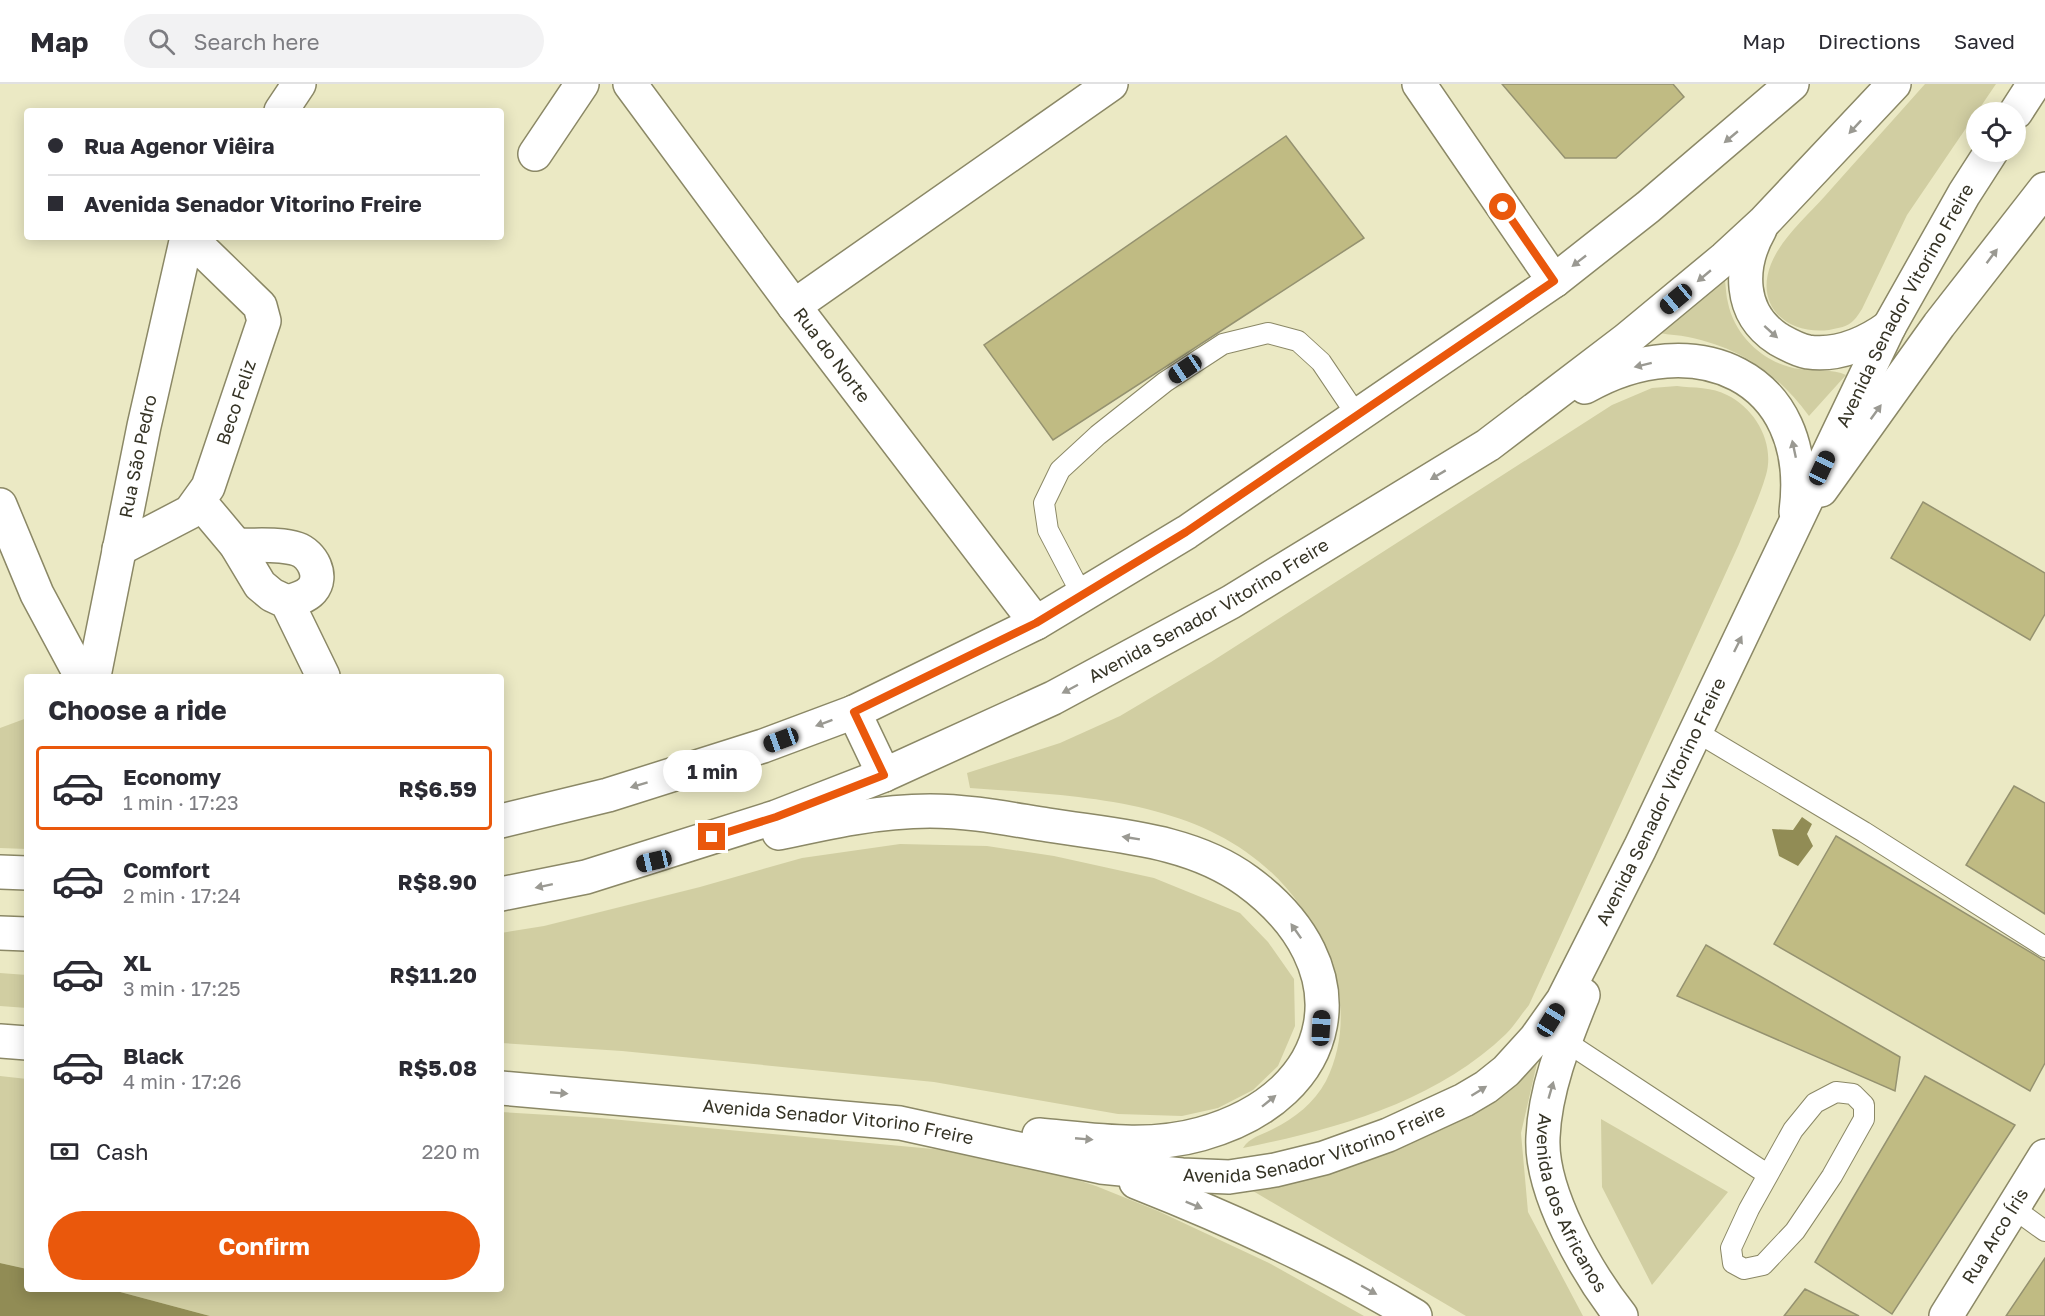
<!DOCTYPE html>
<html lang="en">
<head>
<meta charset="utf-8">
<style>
	body { margin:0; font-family:"Golos Text",sans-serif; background:#f2f2f3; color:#2b2b33; height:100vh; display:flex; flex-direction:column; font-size:22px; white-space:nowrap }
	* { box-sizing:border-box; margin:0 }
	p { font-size:20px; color:#7c7c81 }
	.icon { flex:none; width:33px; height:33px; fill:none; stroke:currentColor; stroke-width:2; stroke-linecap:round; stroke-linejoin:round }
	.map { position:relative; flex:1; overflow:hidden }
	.sheet { position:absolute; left:24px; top:590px; width:480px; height:618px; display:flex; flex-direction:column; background:#fff; border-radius:6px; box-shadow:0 3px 15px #0003 }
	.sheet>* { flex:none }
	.banner { position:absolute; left:24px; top:24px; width:480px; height:132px; border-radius:6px; box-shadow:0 3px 15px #0003; display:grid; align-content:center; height:132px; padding:0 24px; background:#fff }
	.tools { position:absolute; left:1966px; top:18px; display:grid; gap:12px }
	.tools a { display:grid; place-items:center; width:60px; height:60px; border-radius:50%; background:#fff; box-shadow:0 3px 15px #0003; font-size:30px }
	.end { position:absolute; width:27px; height:27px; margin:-14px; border:8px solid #ea580c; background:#fff; box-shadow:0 0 0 3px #fff }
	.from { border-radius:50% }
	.bubble { position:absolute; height:42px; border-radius:21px; background:#fff; box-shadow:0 3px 15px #0003; font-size:20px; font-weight:700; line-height:42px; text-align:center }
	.car { position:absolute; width:18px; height:36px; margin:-18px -9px; border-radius:8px; box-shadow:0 0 4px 2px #0007; background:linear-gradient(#222 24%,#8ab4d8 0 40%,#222 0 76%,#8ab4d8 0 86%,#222 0) }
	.banner b { display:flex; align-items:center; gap:21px; height:57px; font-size:22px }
	.banner b+b { border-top:2px solid #e1e1e2 }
	.banner i { width:15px; height:15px; background:#2b2b33 }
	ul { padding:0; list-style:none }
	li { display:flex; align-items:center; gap:18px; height:84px; margin:0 12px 9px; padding:0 12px; border:3px solid transparent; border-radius:6px }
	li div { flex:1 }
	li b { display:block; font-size:22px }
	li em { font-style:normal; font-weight:700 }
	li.selected { border-color:#ea580c }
	li>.icon { width:54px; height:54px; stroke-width:1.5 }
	h2 { padding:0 24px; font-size:27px; line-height:72px }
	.pay { display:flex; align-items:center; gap:15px; height:66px; padding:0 24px; font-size:22px }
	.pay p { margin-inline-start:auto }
	.action { display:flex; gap:12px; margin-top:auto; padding:12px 24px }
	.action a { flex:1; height:69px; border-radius:36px; background:#ea580c; color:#fff; font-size:24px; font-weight:700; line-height:69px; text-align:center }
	header { display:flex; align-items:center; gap:36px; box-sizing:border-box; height:84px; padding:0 30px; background:#fff; border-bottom:2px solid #e1e1e2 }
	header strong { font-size:28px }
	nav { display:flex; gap:33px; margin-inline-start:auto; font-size:21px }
	.search { width:420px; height:54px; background:#f2f2f3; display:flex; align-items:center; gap:15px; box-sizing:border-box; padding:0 21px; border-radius:33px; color:#7c7c81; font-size:22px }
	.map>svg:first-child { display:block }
</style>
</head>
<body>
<header>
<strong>Map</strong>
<div class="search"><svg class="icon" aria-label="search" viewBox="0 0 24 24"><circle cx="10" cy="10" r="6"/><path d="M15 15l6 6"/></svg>Search here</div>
<nav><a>Map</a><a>Directions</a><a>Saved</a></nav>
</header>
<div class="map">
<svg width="2045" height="1232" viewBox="0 0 2045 1232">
	<rect width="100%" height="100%" fill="#ebe9c4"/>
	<path fill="#d1cea2" d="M1925,0h71l-89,131 -45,94c-2,3 -5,8 -8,11 -6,7 -16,8 -25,10 -41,5 -75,-23 -58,-66 10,-25 35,-47 54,-68 33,-37 67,-75 100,-112z
		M1725,196c1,8 1,16 3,23 7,34 38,62 72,66 15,2 33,0 46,6l-37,41c-32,-43 -68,-68 -121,-79 -9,-2 -19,-2 -28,-4z
		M1677,302c16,2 36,1 50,9 29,14 48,49 39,80 -7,24 -18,46 -27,69l-210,461c-8,10 -15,21 -23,29 -71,68 -169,95 -263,114 7,-11 19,-13 30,-19 22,-11 41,-26 53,-48 20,-40 19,-88 1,-128 -67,-151 -214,-155 -357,-165l-3,-15 93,-30 60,-27 91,-54 401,-257 40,-17z
		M27,634v131l-27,-1v-120z
		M900,760l87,2 67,10 100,22 86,35 28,29 26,37 1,47 -17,40 -25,24 -35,18 -36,8 -64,-2 -184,-32 -312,-31 -121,-8v-110l43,-7 156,-39 102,-29z
		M0,889l27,2v33l-27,-2z
		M1540,966l-19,83 7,79 55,104h-117l-213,-125 151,-46z
		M0,992l27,3v190l-27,-6z
		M501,1028l99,6 344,32 86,15 66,21 62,25 111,52 95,53h-1154l-101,-27 392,-1z
		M1601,1035l127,73 -76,93 -50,-98z"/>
	<path fill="#918c55" d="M1802,733l10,7 -5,10 6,12 -15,20 -19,-10 -7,-27 21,1z
		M0,1179l27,6v19l82,1 101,27h-210z"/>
	<path fill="#c0bb83" stroke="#959270" stroke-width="1.5" d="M1502,0h171l11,13 -68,61h-51z
		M1286,52l78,102 -311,202 -69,-95z
		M1923,418l122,71v41l-15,26 -139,-82z
		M2014,702l31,17v111l-79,-49z
		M1836,752l209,125v102l-15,28 -256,-147z
		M1706,861l194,112 -5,34 -218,-95z
		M1925,992l90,49 -123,189 -77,-52z
		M2045,1174v58h-39z
		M1805,1205l54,27h-75z"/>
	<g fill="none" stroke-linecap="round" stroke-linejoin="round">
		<defs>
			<path id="lane" d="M1082,511l-34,-65 -4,-27 16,-33 38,-35 67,-53 58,-38 45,-11 30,8 23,21 35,52
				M1695,647l169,101 181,115
				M1565,957l202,133
				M1836,1008l17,2 11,11v14l-32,57 -37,55 -32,34 -19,4 -11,-6 -2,-15 18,-39 44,-79 22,-27z
				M2013,1124l32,23"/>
			<g id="street">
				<path d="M1419,0l135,197"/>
				<path d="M281,27l18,-27"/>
				<path d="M535,70l47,-70"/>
				<path d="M794,222l317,-222"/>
				<path d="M199,417l37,44 24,40 12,10 15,7 36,74"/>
				<path d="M0,421l37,89 44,82"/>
				<path d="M236,461c19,1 43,-2 61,4 15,5 27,27 15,41 -6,7 -17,10 -25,12"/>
				<path id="s1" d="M119,465l71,-37 18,-25 56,-166 -4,-15 -71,-69"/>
				<path id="s2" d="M94,592l50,-250 43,-189"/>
				<path id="s3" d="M1946,1232l99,-160"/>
			</g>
			<g id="secondary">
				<path id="s4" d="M630,0l164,222 242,317"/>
				<path d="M1821,406l118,-165 106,-136"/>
				<path d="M854,628l30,63"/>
				<path d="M501,737l107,-26 155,-49 91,-34 182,-89 151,-91 367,-251 94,-74 144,-123"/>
				<path d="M0,788l27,1"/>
			</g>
			<g id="primary">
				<path d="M2016,28l18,-28"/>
				<path d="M1760,145c-21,37 -22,84 18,110 9,5 19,11 30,13 30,4 56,-7 81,-25"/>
				<path d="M1585,303c108,-62 229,-13 211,125"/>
				<path d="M779,749c50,-11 100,-22 151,-22 40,0 79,8 118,14 67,11 142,14 199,56 117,85 94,214 -46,253 -53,15 -108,6 -162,1"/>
				<path id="s5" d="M501,810l85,-17 190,-60 108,-42 169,-77 178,-96 257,-157 138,-105 99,-82 38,-35 131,-139"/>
				<path d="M0,849l27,1"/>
				<path id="s6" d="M1583,911c-18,45 -38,93 -40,142 -3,55 44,136 78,179"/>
				<path d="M0,957l27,2"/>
				<path id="s7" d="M501,1004l399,35 201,44 81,8 47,2 46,-7 49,-12 64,-23 76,-35 22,-13 20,-16 30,-33 27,-38 77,-152 249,-521 75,-133 27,-42"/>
				<path d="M1136,1098c96,38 190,80 279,134"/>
			</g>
		</defs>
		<use href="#lane" stroke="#8b8866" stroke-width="22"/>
		<use href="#street" stroke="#8b8866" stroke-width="36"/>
		<use href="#secondary" stroke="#8b8866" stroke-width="36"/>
		<use href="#primary" stroke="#8b8866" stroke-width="36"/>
		<use href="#lane" stroke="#fff" stroke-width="20"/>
		<use href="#street" stroke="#fff" stroke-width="33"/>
		<use href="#secondary" stroke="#fff" stroke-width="33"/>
		<use href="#primary" stroke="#fff" stroke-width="33"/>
	</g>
	<defs><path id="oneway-solid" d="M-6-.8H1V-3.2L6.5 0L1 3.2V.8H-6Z" transform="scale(1.5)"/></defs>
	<g fill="#9a9992">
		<use href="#oneway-solid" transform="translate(1855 43) rotate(133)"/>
		<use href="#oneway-solid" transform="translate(1731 53) rotate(140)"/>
		<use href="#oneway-solid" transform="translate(1992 172) rotate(-53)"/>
		<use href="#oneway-solid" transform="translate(1579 177) rotate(142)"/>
		<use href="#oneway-solid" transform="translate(1704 192) rotate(140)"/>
		<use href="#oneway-solid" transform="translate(1771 248) rotate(42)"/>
		<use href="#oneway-solid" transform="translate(1643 281) rotate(166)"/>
		<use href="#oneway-solid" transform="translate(1876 328) rotate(-54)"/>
		<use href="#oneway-solid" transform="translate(1794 365) rotate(-102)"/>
		<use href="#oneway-solid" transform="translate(1438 391) rotate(149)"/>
		<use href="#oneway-solid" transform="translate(1738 560) rotate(-64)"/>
		<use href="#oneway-solid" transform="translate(1070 605) rotate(152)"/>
		<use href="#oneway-solid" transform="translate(824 639) rotate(160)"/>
		<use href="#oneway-solid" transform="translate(639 701) rotate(163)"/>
		<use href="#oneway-solid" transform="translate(1131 754) rotate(-171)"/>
		<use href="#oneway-solid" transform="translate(544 802) rotate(168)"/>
		<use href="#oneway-solid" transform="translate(1296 847) rotate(-125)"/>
		<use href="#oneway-solid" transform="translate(1551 1006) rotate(-74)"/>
		<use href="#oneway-solid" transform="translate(1479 1007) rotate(-32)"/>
		<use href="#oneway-solid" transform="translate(559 1009) rotate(5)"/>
		<use href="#oneway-solid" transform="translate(1269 1017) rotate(-39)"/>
		<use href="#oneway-solid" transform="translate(1084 1055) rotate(5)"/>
		<use href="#oneway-solid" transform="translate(1194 1121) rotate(22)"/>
		<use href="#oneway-solid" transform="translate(1369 1206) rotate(29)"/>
	</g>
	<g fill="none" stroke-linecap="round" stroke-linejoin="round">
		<path stroke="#ea580c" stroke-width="8" d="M712,753l64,-20 108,-42 -30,-63 182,-89 150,-91 368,-251 -51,-74"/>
	</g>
	<g text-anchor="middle" stroke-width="6" stroke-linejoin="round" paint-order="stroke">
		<g font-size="18" fill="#353325" stroke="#ebe9c4">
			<text dy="6" stroke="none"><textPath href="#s7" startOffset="1900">Avenida Senador Vitorino Freire</textPath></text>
			<text dy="6" stroke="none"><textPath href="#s4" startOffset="338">Rua do Norte</textPath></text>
			<text dy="6" stroke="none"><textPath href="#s1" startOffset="200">Beco Feliz</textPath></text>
			<text dy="6" stroke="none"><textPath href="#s2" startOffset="224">Rua São Pedro</textPath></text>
			<text dy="6" stroke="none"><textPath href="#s5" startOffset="766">Avenida Senador Vitorino Freire</textPath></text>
			<text dy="6" stroke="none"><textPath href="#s7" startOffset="1347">Avenida Senador Vitorino Freire</textPath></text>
			<text dy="6" stroke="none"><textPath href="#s7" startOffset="339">Avenida Senador Vitorino Freire</textPath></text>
			<text dy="6" stroke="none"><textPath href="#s7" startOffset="825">Avenida Senador Vitorino Freire</textPath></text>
			<text dy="6" stroke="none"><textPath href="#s6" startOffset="220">Avenida dos Africanos</textPath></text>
			<text dy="6" stroke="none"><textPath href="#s3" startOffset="94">Rua Arco Íris</textPath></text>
		</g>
	</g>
</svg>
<div class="tools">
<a><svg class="icon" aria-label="locate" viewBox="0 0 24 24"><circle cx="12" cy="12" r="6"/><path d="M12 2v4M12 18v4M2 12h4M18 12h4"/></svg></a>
</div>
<i class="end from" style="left:1503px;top:123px"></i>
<i class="end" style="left:712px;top:753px"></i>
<div class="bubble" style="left:663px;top:666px;width:99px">1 min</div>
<i class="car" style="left:1676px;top:215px;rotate:230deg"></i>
<i class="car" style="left:1185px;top:285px;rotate:236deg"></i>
<i class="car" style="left:1822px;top:384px;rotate:25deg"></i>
<i class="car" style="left:781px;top:656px;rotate:250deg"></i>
<i class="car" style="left:654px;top:777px;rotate:257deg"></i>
<i class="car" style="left:1551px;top:936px;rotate:32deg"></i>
<i class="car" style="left:1321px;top:944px;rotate:3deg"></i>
<div class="banner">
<b><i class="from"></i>Rua Agenor Viêira</b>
<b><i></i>Avenida Senador Vitorino Freire</b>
</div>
<section class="sheet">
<h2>Choose a ride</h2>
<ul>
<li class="selected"><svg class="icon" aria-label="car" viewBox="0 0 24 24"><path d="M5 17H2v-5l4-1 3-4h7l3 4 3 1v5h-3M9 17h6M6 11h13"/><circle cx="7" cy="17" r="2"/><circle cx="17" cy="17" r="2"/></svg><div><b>Economy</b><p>1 min · 17:23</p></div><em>R$6.59</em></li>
<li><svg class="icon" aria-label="car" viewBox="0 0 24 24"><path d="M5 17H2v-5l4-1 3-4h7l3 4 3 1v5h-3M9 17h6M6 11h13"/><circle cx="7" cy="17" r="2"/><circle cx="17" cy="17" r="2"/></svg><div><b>Comfort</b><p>2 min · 17:24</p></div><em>R$8.90</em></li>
<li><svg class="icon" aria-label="car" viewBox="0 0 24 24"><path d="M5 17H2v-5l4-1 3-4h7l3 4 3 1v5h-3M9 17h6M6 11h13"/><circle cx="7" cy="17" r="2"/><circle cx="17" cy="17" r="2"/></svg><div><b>XL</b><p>3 min · 17:25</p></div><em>R$11.20</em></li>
<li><svg class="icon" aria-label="car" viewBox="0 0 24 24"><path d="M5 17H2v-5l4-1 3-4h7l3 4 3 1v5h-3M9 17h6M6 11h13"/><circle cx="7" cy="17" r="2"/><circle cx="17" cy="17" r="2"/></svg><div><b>Black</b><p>4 min · 17:26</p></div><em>R$5.08</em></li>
</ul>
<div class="pay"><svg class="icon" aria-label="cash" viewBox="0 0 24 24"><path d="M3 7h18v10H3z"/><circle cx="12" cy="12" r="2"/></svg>Cash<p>220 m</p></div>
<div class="action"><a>Confirm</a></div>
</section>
</div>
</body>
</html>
